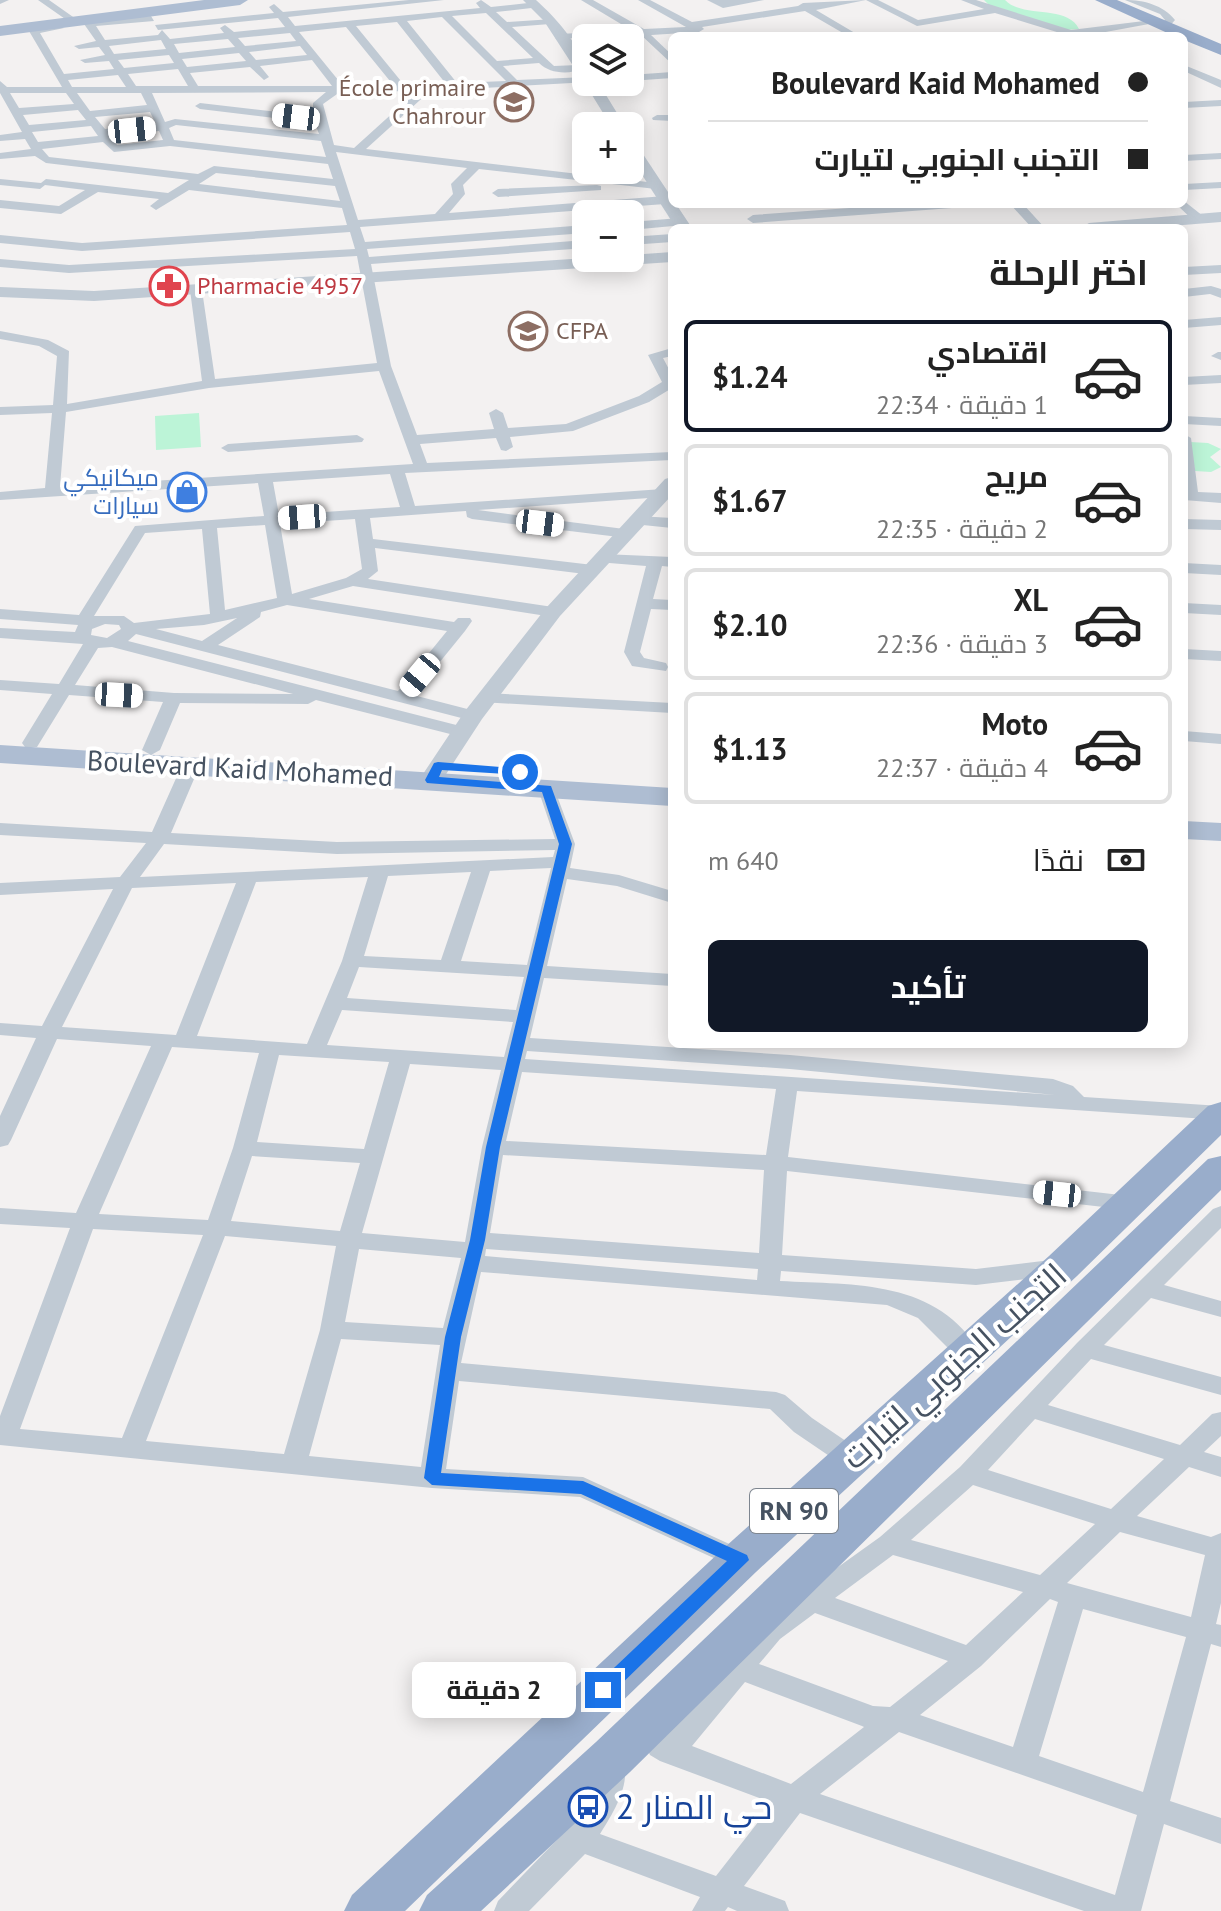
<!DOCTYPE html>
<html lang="ar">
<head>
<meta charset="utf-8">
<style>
	body { margin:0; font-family:"PT Sans",Cairo,sans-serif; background:#f2f2f2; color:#222; direction:rtl; height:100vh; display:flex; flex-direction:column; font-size:30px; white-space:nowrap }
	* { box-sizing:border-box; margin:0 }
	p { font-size:26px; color:#767676 }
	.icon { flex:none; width:44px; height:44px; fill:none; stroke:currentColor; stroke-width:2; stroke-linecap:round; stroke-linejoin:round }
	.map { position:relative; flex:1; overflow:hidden; direction:ltr }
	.sheet { position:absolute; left:668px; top:224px; width:520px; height:824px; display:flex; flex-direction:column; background:#fff; border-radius:12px; box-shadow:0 4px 20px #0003; direction:rtl }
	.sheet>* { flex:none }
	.guide { position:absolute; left:668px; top:32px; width:520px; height:176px; border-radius:12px; box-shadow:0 4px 20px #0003; direction:rtl; display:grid; align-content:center; height:176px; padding:0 40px; background:#fff }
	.buttons { position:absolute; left:572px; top:24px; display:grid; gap:16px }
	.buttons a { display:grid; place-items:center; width:72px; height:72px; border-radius:12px; background:#fff; box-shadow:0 4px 20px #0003; font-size:40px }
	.end { position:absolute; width:36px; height:36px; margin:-18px; border:10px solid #1a73e8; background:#fff; box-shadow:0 0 0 4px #fff }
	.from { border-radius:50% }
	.bubble { position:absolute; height:56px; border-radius:12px; background:#fff; box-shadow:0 4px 20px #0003; font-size:26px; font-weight:700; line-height:56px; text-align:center; direction:rtl }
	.car { position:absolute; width:24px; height:48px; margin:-24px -12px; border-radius:10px; box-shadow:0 0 6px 2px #0007; background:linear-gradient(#fff 24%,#345 0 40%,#fff 0 76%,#345 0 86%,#fff 0) }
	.guide b { display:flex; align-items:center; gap:28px; height:76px; font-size:30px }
	.guide b+b { border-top:2px solid #e0e0e0 }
	.guide i { width:20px; height:20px; background:#222 }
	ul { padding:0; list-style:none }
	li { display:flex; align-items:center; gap:24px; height:112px; margin:0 16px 12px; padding:0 24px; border:4px solid #e0e0e0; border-radius:12px }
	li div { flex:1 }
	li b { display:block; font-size:30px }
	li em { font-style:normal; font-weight:700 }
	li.selected { border-color:#111827 }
	li>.icon { width:72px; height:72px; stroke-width:1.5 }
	h2 { padding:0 40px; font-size:36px; line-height:96px }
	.pay { display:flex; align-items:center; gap:20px; height:88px; padding:0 40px; font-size:30px }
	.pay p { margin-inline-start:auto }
	.button { display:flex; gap:16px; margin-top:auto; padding:16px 40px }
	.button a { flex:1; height:92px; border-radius:12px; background:#111827; color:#fff; font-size:32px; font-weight:700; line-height:92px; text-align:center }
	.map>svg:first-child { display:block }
</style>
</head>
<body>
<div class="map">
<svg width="1221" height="1911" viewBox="0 0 1221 1911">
	<rect width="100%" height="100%" fill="#f3f1f1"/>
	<path fill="#bcf4d7" d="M984,0h21c18,19 62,4 74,29l-14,1 -76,-25z
		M199,413l2,34 -45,3 -1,-34z
		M1190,442l18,1 13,6 -11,8 11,10 -10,5 -16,-1z"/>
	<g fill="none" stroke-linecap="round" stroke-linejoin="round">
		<path fill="#c0cad4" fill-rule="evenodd" d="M0,0h9l-9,4z
			M38,0h11l27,19 -8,2z
			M409,0h35l-156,17 7,9 185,-18 -4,-5 5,-3 10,7 46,-5 3,5 -44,5 11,10 46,-3 -3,5 -38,3 42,39 24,-1 5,3c-13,7 -33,6 -44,-5l-36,3 14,14 69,-3v5h4l-160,9 -64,58 290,34 6,3 -6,3 -177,-20 -16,16 2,9 -16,19 216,-17 6,4 -6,4 -305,23 5,15 221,-17v8l-219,16 2,8 217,-17v8l-215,16 20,102 26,69 77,-6 -5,-16 7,-4 7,4 5,15 58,-4 73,-28 23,-14 -14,-27 24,-7v8l-9,2 9,17v13l-23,14 -76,29 -63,6 3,10 -7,4 -5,-1 -5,-12 -76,6 7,19 245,-11v8l-267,13 10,33 248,-17 7,4 -7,4 -185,13 154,20 3,3 -8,5 -155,-19 -5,-2 -1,-6 -96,7 3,21 220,26 8,5 -8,5 -218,-27 3,23 -10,8 185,28 8,5 -8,5 -200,-31 -44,13 145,23 4,-4h12l2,3 -7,10 -52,64 66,17 3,4 -3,4 -6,1 -337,-87 -8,7 340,87 3,4 -3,4 -6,1 -146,-37 -8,4 -128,-1 -20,47 -9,5 -9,-5 21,-48 -94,-7 -32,52h-12l-3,-4 30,-49 -52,-4v-10l59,4 24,-40 -83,-6v-10l75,4 3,-7 -78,-6v-10l79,6 56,-89 129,-10 -6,-33 -258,17v-8l45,-4 7,-75 -52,2v-8l53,-2 4,-49 -18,-10 -39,-7v-8l48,9 21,11 -2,53 135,-23 -12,-91 6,-4 6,4 13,89 162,-16 -20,-107 -288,17 -69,-6v-8l69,6 286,-16 -5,-17 -268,19 -82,-8v-8l82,8 265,-18 -5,-17 -153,-18 -33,20 -6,-4 9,-7 -61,-7 -37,22 -61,-6v-8l59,6 26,-16 -40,-5 -5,4 -40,-4v-6l41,4 5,-4 122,14 21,-13 -143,-17 -11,-7 -35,3v-6l31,-4 -6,-10 -25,2v-6l22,-3 -22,-39v-12l7,6h55l-33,-56c8,-5 27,-8 35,-3l-24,5 24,41 50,-5 -5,-8 -24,2 -5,-3 25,-5 -6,-8 -20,2 -5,-3 22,-5 -12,-17 5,-3 62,-5 3,5 -58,5 9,14 53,-5 4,-5 8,9 54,-6 -4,-5 5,-3 9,7 51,-5 -7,-9 -120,12 -3,-5 119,-12 -5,-6 5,-3 9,8zM486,13l47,45 -36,3 -45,-45zM442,17l64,64 -49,2 -50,-62zM397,22l49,62 -41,2 -49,-60zM346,27l48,59h-51l-44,-54zM290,33l6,8 -51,5 -7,-8zM228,39l7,8 -56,6 -5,-9zM161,40l5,9 -52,5 -5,-8zM300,46l7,9 -51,5 -7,-8zM239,53l7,8 -59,6 -5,-8zM169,55l5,8 -50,5 -6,-8zM312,60l20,26h-134l-8,-13 60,-6 14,13 5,-3 -9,-11zM178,69l10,17h-52l-8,-12zM118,75l8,12h-54l-4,-7zM417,91l-63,57 -20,-3 -11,-41 17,-12zM326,92l-13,11v13l-113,-13 -5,3 5,3 115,14 4,11 -144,-15 -10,3 -13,-29zM10,93h56l8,11 -55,4zM77,93h64l6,12 -57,6zM78,110l8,10 -57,5 -6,-10zM150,112l6,12 -51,5 -10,-12zM176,125l145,16 5,16 -152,-17 -5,-12zM91,126l7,10 -60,6 -6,-10zM159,131l4,9 -46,5 -8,-10zM103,142l11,10 56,-6 158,18 5,15 -119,-13 -16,8 -149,-17 -7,-8zM336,152l131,16 -16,16 2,10 -18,20 -77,6zM216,173l119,13 5,15 -141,-17zM379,371l34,93 -353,23 6,-75 143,-24zM390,474l10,33 -121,8 -6,-33zM355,519l7,50 -16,9 -54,16 -12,-70zM265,525l12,73 -52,12 -8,-82zM202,529l8,85 -76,9 -10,-7h-30l51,-83zM287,605l160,26 -49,60 -180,-46 42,-28 1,-5zM237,618l-35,23 -46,-12 48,-4zM105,624l14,1 2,4 -14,9 -16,-3 1,-6zM112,647l181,47 -119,-1 -99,-8 23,-37z
			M581,0h12l51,29 42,-2 -48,-27h12l42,22 106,-16 5,-3 63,-3 -50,10 44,26h-12l-43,-25 -103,16 2,2 -5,3 -48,3 21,20v9l-31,-29 -85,4 -1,-2 5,-3 71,-4z
			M707,0h57l-41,8z
			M866,0h12l40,20 66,-11 -23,-9h15l95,30 73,-9 5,3 -65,12h-24v-3l-65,-20 -78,13z
			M1125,0c19,0 38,5 50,20l-7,8h-6l3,-8 -5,-6z
			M1184,65l37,15v8l-37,-17z
			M672,72v6l-42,3v-6z
			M1221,100v6l-37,2v-6z
			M657,115h15v6l-19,-1 -1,-2z
			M1221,153v6l-37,2v-6z
			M1221,182v6l-37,2v-6z
			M597,185l4,1v4l-103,7 -6,-4 6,-4z
			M1184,201l19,15v6h-8l-19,-18h8z
			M905,204h53l-6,4 -199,15 -6,-4 6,-4z
			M1010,204h13l22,24h-13z
			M680,218l4,1v6l-54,5v-8z
			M672,234v8l-42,3v-8z
			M1221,265v8l-37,2v-8z
			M1211,286l10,3v9l-11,-4 -26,3v-8z
			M1221,317v8l-37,3v-8z
			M1218,352h3v8l-10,-4z
			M1221,375v8l-37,2v-8z
			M1184,416l37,2v8l-37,-2z
			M1184,434l7,4 7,54 23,1v10l-37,-3z
			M357,435l7,4 -2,3 -134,10 -7,-4 7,-4z
			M638,516l34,2v10l-39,-4v-6z
			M1184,519l37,1v10l-37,-1z
			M603,554l69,3v10l-10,-1 -9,33 19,1v10l-21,-1 -11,43 4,6 22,5 2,4 -2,4 -34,-5 -8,-14 22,-86 -49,-4 -2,-3z
			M1184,563l37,2v10l-37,-2z
			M1184,603l37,2v10l-37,-2z
			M1184,649l37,2v10l-37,-2z
			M486,693l186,10v10l-192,-11 -3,-4 3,-4z
			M1184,731l37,3v10l-37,-3z
			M191,760l9,5 -29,68 166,9 218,-3 -17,-50 3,-4h12l22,59 -5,24 49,7 53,16v12l-55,-17 -50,-7 -20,87 125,8v12l-128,-8 -14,60 260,17 263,24 20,7 11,11 137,9v14l-424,-29 -9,66 350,40 3,5 -3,5 -8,3 -343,-39 -5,84 194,14 83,-10 8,2 4,6 -4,6 -8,2 -83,10 -195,-14 -1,10c75,4 158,-2 201,73l-3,6 -9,3 -9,-3 -42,-42 -31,-13 -406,-33 -20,91 315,29 9,3 27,23 50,34 4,7 -4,7 -9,3 -9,-3 -50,-34 -24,-23 -311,-28 -13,88 137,8 166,76 4,7 -4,7 -9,3 -160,-73 -148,-9 -432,-43v-29l70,-188 -70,-4v-16l76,5 75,-167 -94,-7 -46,101 -3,5 -8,2v-31l36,-78 -36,-3v-12l42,3 71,-137 -113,6v-12l120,-6 26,-34 -146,-8v-12l152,9 30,-67zM164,844l173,10 218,-4 -2,7 -413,20zM551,868l-24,97 -66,-4 29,-90zM471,872l-30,88 -77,-4 24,-80zM368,877l-26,84 -35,83 -110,-8 59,-154zM236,883l-60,152 -114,-8 70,-139zM359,967l165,10 -8,33 -169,-12zM342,1010l171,12 -9,35 -177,-12zM172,1047l87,6 -26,95 -25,72 -109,-6zM527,1051l263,18 265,26 -530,-36zM279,1055l110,7 -25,87 -107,-7zM410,1064l91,6 -19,77 -17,95 -103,-9zM522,1072l254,17 -10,66 -260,-14zM503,1155l261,15 -5,83 -269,-20zM252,1156l108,7 -20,68 -109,-10zM93,1229l110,6 -81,203 -102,-9zM225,1236l111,10 -16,84 -36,124 -138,-13zM359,1249l102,9 -18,70 -98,-6zM486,1249l272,20 -1,11 -272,-24zM341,1339l99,6 -19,122 -112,-11z
			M1221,1206v22l-57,57 57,16v16l-70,-19 -47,47 117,32v18l-130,-36 -43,46 132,40 32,-31 9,-2v24l-17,16 17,5v20l-32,-10 -52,49 74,21 10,-4v70l-5,21 5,1v22l-10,-3 -41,157 51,17v26l-57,-20 -23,87h-57l-284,-98 -56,73 41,15 4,10h-52l-9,-4 -3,4h-33l8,-14 -115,-43 -56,57h-35l4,-10 78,-81 16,-29 10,-31 10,-3 10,3c11,22 -10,55 -22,74l116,42 57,-73 -113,-42 -10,-6 -4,-9 4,-9 10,-3 6,2 94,-113 120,-86 80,-70 117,-124 136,-134zM1035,1419l129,40 -53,50 -123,-39zM973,1485l122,39 -55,51 -129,-35zM1120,1532l85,23 -14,62 -124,-34zM893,1555l130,37 -57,53 -131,-47zM1050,1599l8,3 -45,145 -93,-32 61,-49zM1083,1609l103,28 -43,155 -104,-36zM815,1613l133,48 -58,46 -17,-1 -114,-42 21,-25zM745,1682l117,44 2,1 -73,57 -99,-38zM899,1732l238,83 -22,80 -295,-101z"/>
		<path fill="#c0cad4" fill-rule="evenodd" d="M523,0h13c21,19 50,50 50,79l-5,-1 -37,-57z
			M586,79v3h12l27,44h-14l-27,-44z
			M630,141l5,1 37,56v6h4l16,24h-16l-46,-72z
			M1221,212v10l-76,6h-64l8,-5z
			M672,252v10l-578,39 -94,-4v-10l94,4 492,-33h44v-3z
			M672,477v18l-112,121 -78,103 -43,66h-16l-4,-5 46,-69 81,-103 119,-129z"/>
		<path fill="#aebdd2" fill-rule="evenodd" d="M204,0h44l-8,5 -240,31v-10z
			M0,745l672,43v18l-672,-43z
			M1184,821l37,2v18l-37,-2z"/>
		<path fill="#99adcb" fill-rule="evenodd" d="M1095,0h22l104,44v11l-37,-15v-4h-10z
			M1221,1102v33l-144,141 -321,296 -351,339h-61l8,-16 372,-347 325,-292 159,-150z
			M1221,1156v34l-591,582 -149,139h-62l8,-16 169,-153 612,-583z"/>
	</g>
	<path fill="#1a73e8" d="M438,762l86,7v5l-4,1 -78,-5 -3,7 112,9 21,58 -72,303 -15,93 -24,97 -20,136 142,8 164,74 2,5 -139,135h-13l-3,-5 3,-6 130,-123 -146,-67 -149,-9 -8,-7 21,-141 25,-97 16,-93 73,-303 -17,-52 -115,-9 -2,-3 9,-17z"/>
	<defs>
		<symbol id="school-ring" viewBox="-11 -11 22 22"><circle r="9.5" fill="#fff" stroke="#8d6e63" stroke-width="1.5"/><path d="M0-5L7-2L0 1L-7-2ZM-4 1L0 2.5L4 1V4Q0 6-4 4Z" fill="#8d6e63"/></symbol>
		<symbol id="pharmacy-ring" viewBox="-11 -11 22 22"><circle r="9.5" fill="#fff" stroke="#e0444e" stroke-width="1.5"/><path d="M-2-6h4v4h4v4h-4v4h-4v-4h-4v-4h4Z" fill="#e0444e"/></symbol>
		<symbol id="university-ring" viewBox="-11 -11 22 22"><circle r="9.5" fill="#fff" stroke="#8d6e63" stroke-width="1.5"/><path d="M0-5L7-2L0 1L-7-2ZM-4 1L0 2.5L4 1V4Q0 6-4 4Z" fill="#8d6e63"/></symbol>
		<symbol id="shop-ring" viewBox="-11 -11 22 22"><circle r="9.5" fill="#fff" stroke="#3f7fe0" stroke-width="1.5"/><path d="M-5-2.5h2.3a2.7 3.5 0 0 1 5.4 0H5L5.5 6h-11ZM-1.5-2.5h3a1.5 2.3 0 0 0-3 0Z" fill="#3f7fe0"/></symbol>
		<symbol id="bus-ring" viewBox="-11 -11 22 22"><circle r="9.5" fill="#fff" stroke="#1a4fb4" stroke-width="1.5"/><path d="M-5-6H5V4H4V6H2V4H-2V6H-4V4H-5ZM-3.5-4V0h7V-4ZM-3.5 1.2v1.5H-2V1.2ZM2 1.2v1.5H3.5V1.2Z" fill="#1a4fb4"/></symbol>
	</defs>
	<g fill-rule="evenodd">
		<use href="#school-ring" x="492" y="80" width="44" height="44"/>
		<use href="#pharmacy-ring" x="147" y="264" width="44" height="44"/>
		<use href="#university-ring" x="506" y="309" width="44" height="44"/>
		<use href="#shop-ring" x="165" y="470" width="44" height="44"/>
		<use href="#bus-ring" x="566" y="1785" width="44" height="44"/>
	</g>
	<g text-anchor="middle" stroke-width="8" stroke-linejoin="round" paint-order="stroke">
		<g font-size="24" fill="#785e54" stroke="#fff" text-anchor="end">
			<text x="486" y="96">École primaire<tspan x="486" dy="28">Chahrour</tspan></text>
			<text x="556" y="339" text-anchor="start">CFPA</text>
		</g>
		<g font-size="24" fill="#be3a42" stroke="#fff" text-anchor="start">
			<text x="197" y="294">Pharmacie 4957</text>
		</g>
		<g font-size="24" fill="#366cbe" stroke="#fff" text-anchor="end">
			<text x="159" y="486">ميكانيكي<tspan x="159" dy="28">سيارات</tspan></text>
		</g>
		<rect fill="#fff" stroke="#7e8690" stroke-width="2" x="750" y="1489" width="88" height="44" rx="6"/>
		<g font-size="26" font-weight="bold" fill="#465261">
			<text x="794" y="1520">RN 90</text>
		</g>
		<g font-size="28" fill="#465261" stroke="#fff">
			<text transform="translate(240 768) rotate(3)" y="10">Boulevard Kaid Mohamed</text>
		</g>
		<g font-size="34" fill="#465261" stroke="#fff">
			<text transform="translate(954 1366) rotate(-42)" y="12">التجنب الجنوبي لتيارت</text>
		</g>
		<g font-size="34" fill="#164399" stroke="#fff" text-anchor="start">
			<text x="616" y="1819">حي المنار 2</text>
		</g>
	</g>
</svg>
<div class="buttons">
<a><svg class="icon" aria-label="layers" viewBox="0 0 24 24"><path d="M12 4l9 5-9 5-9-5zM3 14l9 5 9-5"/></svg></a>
<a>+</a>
<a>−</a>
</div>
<i class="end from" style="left:520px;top:772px"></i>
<i class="end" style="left:603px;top:1690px"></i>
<div class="bubble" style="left:412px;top:1662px;width:164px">2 دقيقة</div>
<i class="car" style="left:296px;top:117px;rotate:277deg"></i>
<i class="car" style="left:132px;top:130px;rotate:84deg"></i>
<i class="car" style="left:302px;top:517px;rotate:266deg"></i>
<i class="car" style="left:540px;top:523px;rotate:97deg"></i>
<i class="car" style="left:420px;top:675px;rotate:220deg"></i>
<i class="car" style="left:119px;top:695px;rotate:93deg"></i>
<i class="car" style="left:1057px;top:1194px;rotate:276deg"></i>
<div class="guide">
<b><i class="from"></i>Boulevard Kaid Mohamed</b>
<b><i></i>التجنب الجنوبي لتيارت</b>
</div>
<section class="sheet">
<h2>اختر الرحلة</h2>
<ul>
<li class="selected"><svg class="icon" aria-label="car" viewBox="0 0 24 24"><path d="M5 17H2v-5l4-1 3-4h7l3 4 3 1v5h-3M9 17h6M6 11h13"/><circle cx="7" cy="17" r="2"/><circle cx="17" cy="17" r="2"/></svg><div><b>اقتصادي</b><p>1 دقيقة · 22:34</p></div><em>$1.24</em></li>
<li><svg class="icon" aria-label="car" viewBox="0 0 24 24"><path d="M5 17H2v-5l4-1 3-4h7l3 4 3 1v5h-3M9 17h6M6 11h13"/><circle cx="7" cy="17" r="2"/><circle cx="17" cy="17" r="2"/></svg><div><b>مريح</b><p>2 دقيقة · 22:35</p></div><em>$1.67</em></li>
<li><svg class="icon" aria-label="car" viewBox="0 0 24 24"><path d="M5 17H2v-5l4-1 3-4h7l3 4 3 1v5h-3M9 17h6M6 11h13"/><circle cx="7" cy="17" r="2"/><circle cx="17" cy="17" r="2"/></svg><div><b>XL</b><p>3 دقيقة · 22:36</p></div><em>$2.10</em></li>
<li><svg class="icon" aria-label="car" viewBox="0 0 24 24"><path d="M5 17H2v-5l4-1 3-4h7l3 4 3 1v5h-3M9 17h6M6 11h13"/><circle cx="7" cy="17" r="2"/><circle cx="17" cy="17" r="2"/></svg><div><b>Moto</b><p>4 دقيقة · 22:37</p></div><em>$1.13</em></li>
</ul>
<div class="pay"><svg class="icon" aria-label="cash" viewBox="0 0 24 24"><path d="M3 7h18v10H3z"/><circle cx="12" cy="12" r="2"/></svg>نقدًا<p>640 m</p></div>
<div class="button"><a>تأكيد</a></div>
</section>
</div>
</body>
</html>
